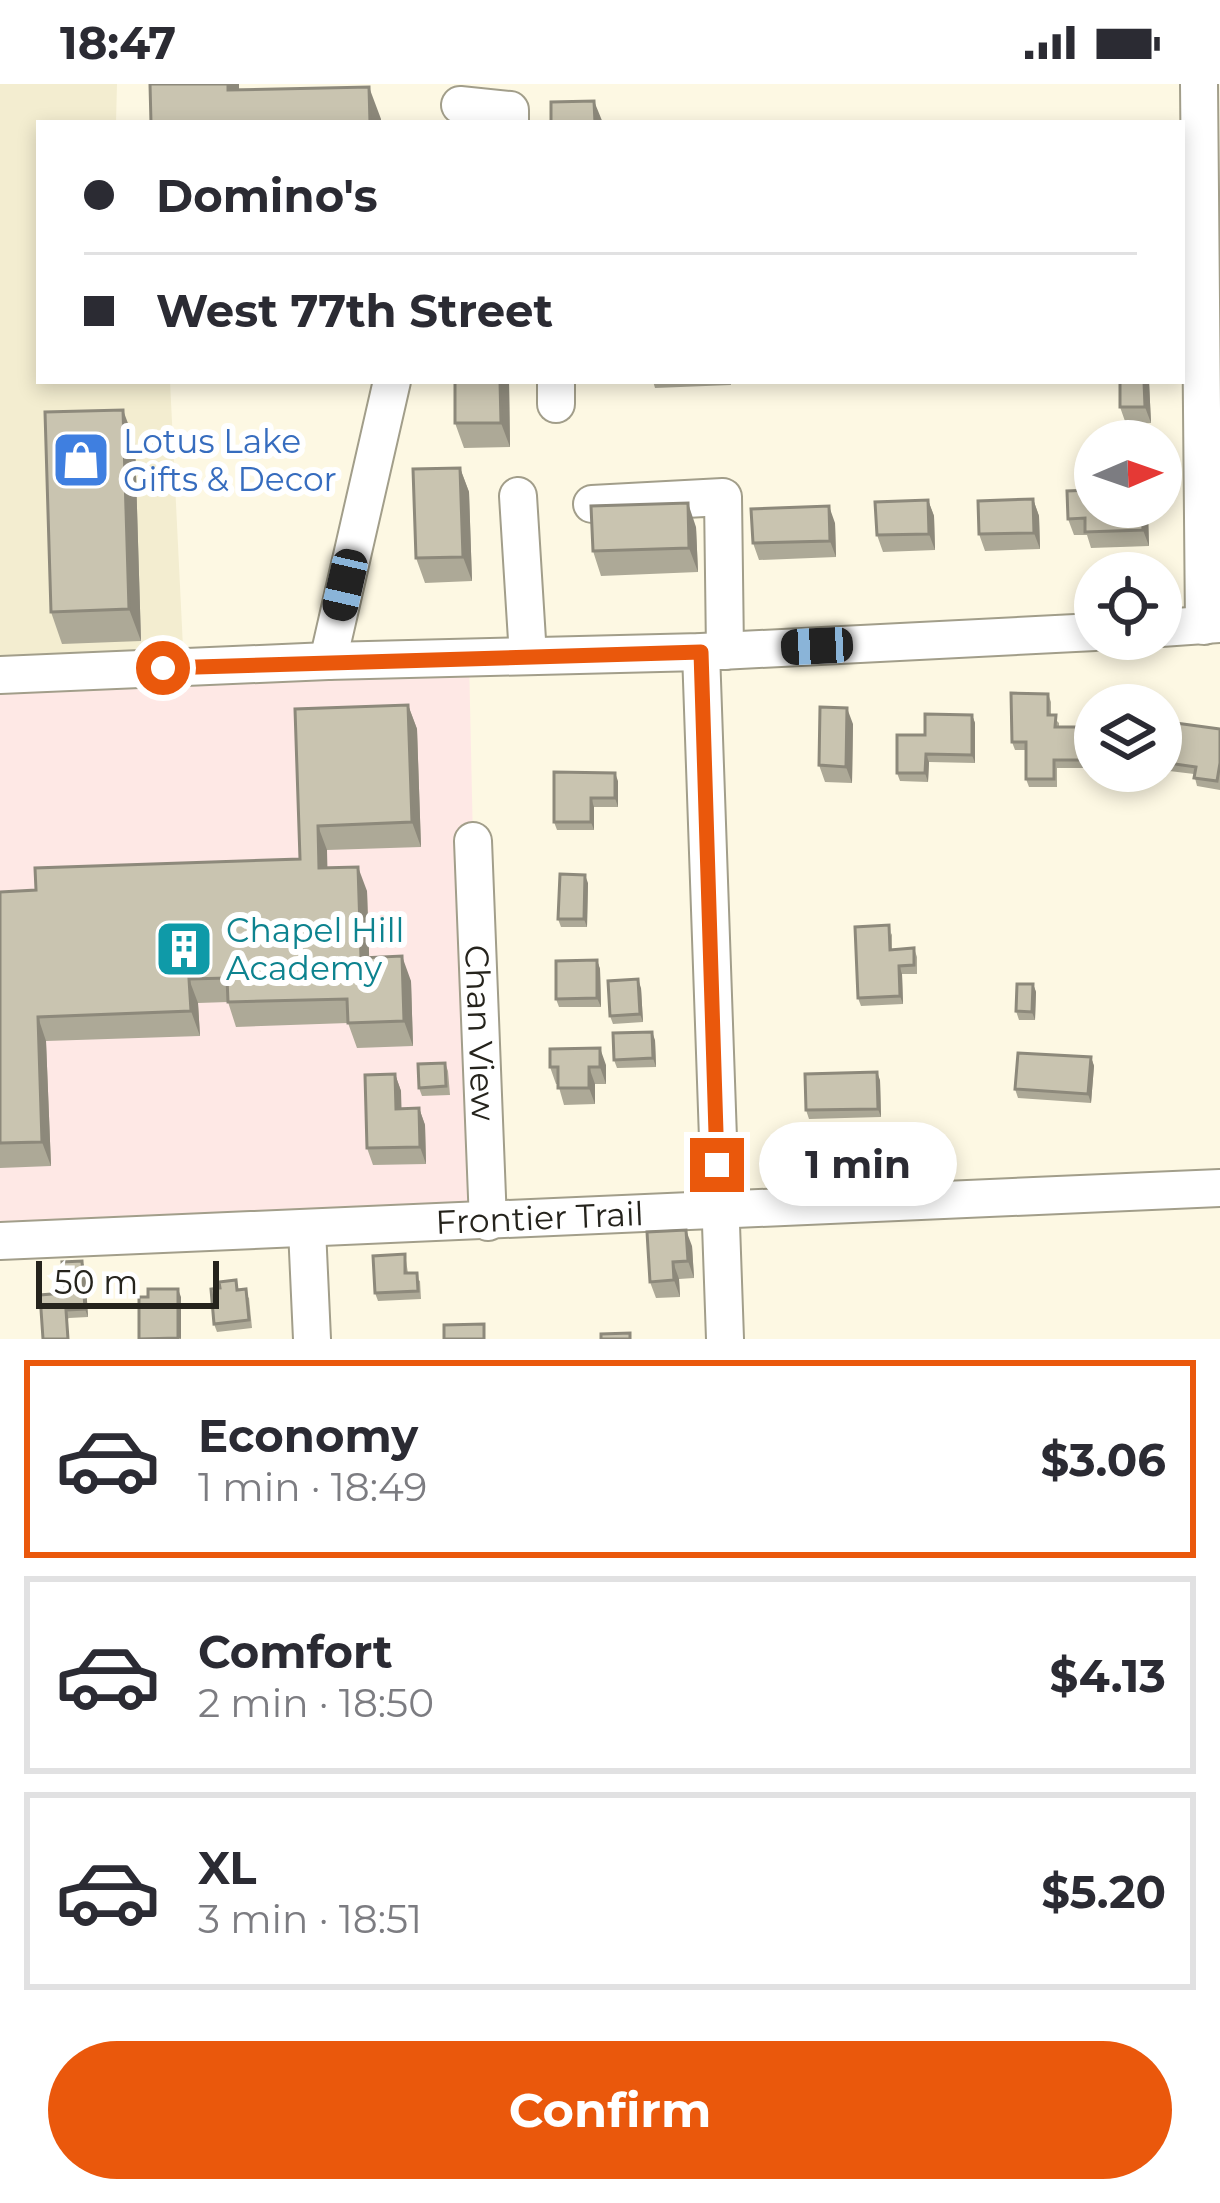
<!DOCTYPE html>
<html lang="en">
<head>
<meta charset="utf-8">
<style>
	body { margin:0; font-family:Montserrat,sans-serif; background:#f7f7f7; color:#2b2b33; height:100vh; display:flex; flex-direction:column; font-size:45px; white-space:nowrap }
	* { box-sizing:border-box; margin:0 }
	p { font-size:39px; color:#7c7c81 }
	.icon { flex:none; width:66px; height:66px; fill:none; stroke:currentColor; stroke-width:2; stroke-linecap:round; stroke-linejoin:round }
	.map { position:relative; height:1255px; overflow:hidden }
	.side { display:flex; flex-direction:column; background:#fff; flex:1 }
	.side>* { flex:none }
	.banner { position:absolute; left:36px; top:36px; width:1149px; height:264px; border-radius:0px; box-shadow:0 6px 18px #0003; display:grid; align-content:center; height:264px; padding:0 48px; background:#fff }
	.needle { width:78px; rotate:88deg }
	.buttons { position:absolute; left:1074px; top:336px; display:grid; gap:24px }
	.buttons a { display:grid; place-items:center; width:108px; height:108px; border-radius:50%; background:#fff; box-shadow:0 6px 18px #0003; font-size:60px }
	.scale { position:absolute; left:36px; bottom:30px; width:183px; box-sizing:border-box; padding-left:12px; border:6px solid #25231c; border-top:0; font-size:33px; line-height:42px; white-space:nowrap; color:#25231c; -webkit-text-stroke:9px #fff; paint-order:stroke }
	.end { position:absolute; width:54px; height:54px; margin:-27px; border:15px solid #ea580c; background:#fff; box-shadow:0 0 0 6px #fff }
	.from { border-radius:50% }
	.bubble { position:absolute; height:84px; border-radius:42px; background:#fff; box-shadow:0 6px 18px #0003; font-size:39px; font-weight:700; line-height:84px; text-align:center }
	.car { position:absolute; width:36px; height:72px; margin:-36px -18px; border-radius:15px; box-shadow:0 0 9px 3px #0007; background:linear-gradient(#222 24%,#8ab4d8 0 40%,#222 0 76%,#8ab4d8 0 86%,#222 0) }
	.banner b { display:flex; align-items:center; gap:42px; height:114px; font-size:45px }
	.banner b+b { border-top:3px solid #e1e1e2 }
	.banner i { width:30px; height:30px; background:#2b2b33 }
	ul { padding:21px 0 0; list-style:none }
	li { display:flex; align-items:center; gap:36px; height:198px; margin:0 24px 18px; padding:0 24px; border:6px solid #e1e1e2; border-radius:0px }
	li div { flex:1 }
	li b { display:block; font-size:45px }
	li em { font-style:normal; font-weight:700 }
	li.selected { border-color:#ea580c }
	li>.icon { width:108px; height:108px; stroke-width:1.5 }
	.action { display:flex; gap:24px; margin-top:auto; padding:24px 48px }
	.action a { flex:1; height:138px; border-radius:72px; background:#ea580c; color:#fff; font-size:48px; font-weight:700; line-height:138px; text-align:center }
	.status { display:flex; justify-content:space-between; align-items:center; height:84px; padding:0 60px; background:#fff; direction:ltr }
	.status svg { height:33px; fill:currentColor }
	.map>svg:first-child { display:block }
</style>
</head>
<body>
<div class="status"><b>18:47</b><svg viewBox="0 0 49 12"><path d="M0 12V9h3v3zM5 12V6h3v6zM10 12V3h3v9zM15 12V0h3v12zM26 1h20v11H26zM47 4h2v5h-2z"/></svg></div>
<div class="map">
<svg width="1220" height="1255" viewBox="0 0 1220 1255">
	<rect width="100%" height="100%" fill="#fdf8e3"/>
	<path fill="#f3edd0" d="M0,0h117l-1,39h-77v258h131l14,287 -184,6z"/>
	<path fill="#fee8e5" d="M469,574l4,183 15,381 -488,19v-567z"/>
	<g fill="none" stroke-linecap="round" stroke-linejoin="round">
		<defs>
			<g id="minor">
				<path d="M1199,0l5,542"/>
				<path d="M460,21l50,5v13"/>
				<path d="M556,320v-23"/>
				<path d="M518,412l10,160"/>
				<path d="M592,420l131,-7 2,154"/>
				<path d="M1161,544l59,-4"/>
				<path d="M701,568l24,687"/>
				<path d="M328,577l64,-280"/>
				<path d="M0,591l328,-14 373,-9 394,-20"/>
				<path id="s1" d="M473,757l15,381"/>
				<path d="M307,1145l5,110"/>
				<path id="s2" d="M0,1157l1220,-53"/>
			</g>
		</defs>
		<use href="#minor" stroke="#a29e8a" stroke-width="40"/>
		<use href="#minor" stroke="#fff" stroke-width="36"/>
	</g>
	<path fill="#ada997" d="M509,297l1,66 -46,1 -9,-25z
		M653,297h78v4l-76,3z
		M1149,297l2,42 -25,1 -6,-17z
		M135,358l6,199 -79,3 -11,-32z
		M460,384l9,24 3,89 -47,2 -9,-25z
		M1033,415l6,17 1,33 -55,2 -6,-17z
		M1093,415l55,15 1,32 -58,2 -4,-13h-13l-6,-16z
		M928,416l6,16 1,34 -52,2 -6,-17z
		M835,439l1,34 -77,3 -6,-17z
		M696,443l2,45 -97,4 -8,-25z
		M1048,610l3,8v13l8,8v4h28l3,9v32h-33v19h-28l-3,-8v-29h-11l-3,-8z
		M408,621l9,24 4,118 -94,3v18l40,23 2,67 42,23 2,65 -56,2 -9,-25 -112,4 -8,-25 -30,1 2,33 -154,5 5,125 -51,2v-276l36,-2 264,-31 -5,-150z
		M972,631l3,8v40l-46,-1 -1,20 -28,-1 -3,-8 28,-38z
		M1161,637l59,8v61l-23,-4 -3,-12 -33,-4z
		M853,640l-1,59 -27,-1 -6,-17z
		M618,697v26h-24v23h-37l-3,-8z
		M588,799l-1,44h-26l-3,-8z
		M892,849v16l22,-1 3,9v17h-15l1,30 -42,2 -3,-8z
		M597,876l3,9 1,38h-42l-3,-8z
		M1033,900l3,8 -1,28h-16l-3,-9z
		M641,904l2,34 -30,2 -3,-8z
		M655,956l1,27 -39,1 -3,-8z
		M1091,973l3,9 -3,37 -73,-5 -3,-9z
		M445,979l3,8 2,24 -28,1 -3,-8z
		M606,981v19h-11v20l-31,1 -6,-21h-2l-6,-17z
		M395,990l6,17v17h18l6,17 1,39 -53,1 -6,-17z
		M880,996l1,37 -72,2 -3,-9z
		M692,1162l2,32 -15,1 1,18 -24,1 -6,-16z
		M405,1170l3,19 12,8 1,18 -43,2 -3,-8z
		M82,1177l3,8 3,48 -19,1 -26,21z
		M240,1206l9,8 3,30 -35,4 -3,-8z"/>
	<path fill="#8d897b" d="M228,0h11v38l-11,-32z
		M369,3l12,32v4h-11z
		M594,17l9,22h-8z
		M500,297h9l1,66 -9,-24z
		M1144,297h5l2,42 -6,-16z
		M123,326l12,32 6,199 -12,-32z
		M460,384l9,24 3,89 -9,-24z
		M1033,415l6,17 1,33 -6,-16z
		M928,416l6,16 1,34 -6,-16z
		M688,419l8,24 2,45 -9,-24z
		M829,422l6,17 1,34 -6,-16z
		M1142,423h3l3,7 1,32 -6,-16z
		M408,621l9,24 4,118 -9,-25z
		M847,624l6,16 -1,59 -6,-16z
		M972,631l3,8v40l-3,-8z
		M1087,643l3,9v32l-3,-8z
		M926,670l3,8 -1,20 -3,-9z
		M615,689l3,8v26l-3,-9z
		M591,714l3,9v23l-3,-8z
		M318,742l9,24 1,43 -9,-25z
		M358,783l9,24 3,91 -9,-24z
		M585,791l3,8 -1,44 -3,-8z
		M402,872l9,25 2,65 -9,-25z
		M597,876l3,9 1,38 -4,-9z
		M899,882l3,8 1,30 -3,-8z
		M189,895l9,24 2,33 -9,-25z
		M638,895l3,9 2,34 -3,-8z
		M1033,900l3,8 -1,28 -3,-8z
		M38,933l8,24 5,125 -9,-24z
		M652,948l3,8 1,27 -3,-9z
		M600,964l6,17v19l-6,-17z
		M1091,973l3,9 -3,37 -3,-9z
		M589,983l6,17v20l-6,-16z
		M877,988l3,8 1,37 -3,-8z
		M395,990l6,17 1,34 -6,-16z
		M419,1024l6,17 1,39 -6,-17z
		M686,1146l6,16 2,32 -6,-17z
		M82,1177l3,8 3,48 -3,-8z
		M673,1178l6,17 1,18 -6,-17z
		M178,1205l3,8v42l-3,-1z"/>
	<path fill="#c9c4b0" stroke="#8d897b" stroke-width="3" d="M150,0h78v6l141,-3 1,36h-219z
		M594,17l1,22h-44v-21z
		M455,297h45l1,42h-46z
		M1120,297h24l1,26h-25z
		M123,326l6,199 -78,3 -6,-200z
		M460,384l3,89 -47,1 -3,-89z
		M1090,406v9h5v8h47l1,23 -58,2v-14l-17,1 -1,-28z
		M1033,415l1,34 -55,1 -1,-33z
		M928,416l1,34 -52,1 -2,-33z
		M688,419l1,45 -96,3 -2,-45z
		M829,422l1,35 -77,2 -2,-34z
		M1011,609l37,1v21h8l-1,12h32v33h-33v19h-28v-37h-14z
		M408,621l4,117 -94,4 1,42 39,-1 3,91 41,-2 2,65 -56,2 -1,-24 -119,3 -1,-24 -38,1 2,32 -153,6 4,125 -42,1v-251l36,-2 -1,-22 265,-9 -5,-150z
		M820,623l27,1 -1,59 -27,-2z
		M925,630l47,1v40l-46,-1 -1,19h-28v-38h28z
		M1161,637l59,8v34l-3,18 -23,-3 2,-11 -35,-5z
		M554,688l61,1v25h-24v24h-37z
		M560,790l25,1 -1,44h-26z
		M889,841l1,25 24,-2v17l-15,1 1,30 -42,2 -3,-71z
		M597,876v38l-41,1v-38z
		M638,895l2,35 -30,2 -2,-35z
		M1017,900h16l-1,28 -16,-1z
		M652,948l1,26 -39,2 -1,-27z
		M600,964v19h-11v21h-31v-21h-8v-18z
		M1018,969l73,4 -3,37 -73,-5z
		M445,979l1,23 -27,2 -1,-24z
		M877,988l1,37 -72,1 -1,-36z
		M395,990l1,35 23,-1 1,39 -53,1 -2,-73z
		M686,1146l2,31 -15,1 1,18 -24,2 -3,-50z
		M405,1170v19h12l1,18 -43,2 -2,-37z
		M82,1177l3,48 -19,1 2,29h-25l-3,-44 25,-2 -3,-31z
		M236,1196l1,10 9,-1 3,31 -35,4 -3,-35 9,-1 -1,-6z
		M148,1205h30v49l-39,1v-42h9z
		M484,1240v15h-40v-14z
		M630,1249v6h-29v-5z"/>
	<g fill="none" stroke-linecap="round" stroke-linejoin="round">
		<path stroke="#ea580c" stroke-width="15" d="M163,584l538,-16 16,513"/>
	</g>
	<defs>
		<symbol id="shop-square" viewBox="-11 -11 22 22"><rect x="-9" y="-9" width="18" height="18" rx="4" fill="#3f7fe0" stroke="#fff"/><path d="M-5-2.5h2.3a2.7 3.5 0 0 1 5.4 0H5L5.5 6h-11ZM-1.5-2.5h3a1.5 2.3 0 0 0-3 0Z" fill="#fff"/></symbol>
		<symbol id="building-square" viewBox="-11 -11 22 22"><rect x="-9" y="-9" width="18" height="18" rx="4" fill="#0f9aa8" stroke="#fff"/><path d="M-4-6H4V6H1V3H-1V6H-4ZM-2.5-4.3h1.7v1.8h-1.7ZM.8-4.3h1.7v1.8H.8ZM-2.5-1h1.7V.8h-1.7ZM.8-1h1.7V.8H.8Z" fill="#fff"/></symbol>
	</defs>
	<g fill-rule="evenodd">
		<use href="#shop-square" x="48" y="343" width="66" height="66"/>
		<use href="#building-square" x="151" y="832" width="66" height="66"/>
	</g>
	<g text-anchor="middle" stroke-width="12" stroke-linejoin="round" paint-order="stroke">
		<g font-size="33" fill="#366cbe" stroke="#fff" text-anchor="start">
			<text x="123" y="369">Lotus Lake<tspan x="123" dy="38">Gifts &amp; Decor</tspan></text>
		</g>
		<g font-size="33" fill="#0d838f" stroke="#fff" text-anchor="start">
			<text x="226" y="858">Chapel Hill<tspan x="226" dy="38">Academy</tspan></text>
		</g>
		<g font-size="33" fill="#25231c" stroke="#fff">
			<text dy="12" stroke="none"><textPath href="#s1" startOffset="192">Chan View</textPath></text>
			<text dy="12" stroke="none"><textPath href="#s2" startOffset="540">Frontier Trail</textPath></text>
		</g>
	</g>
</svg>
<div class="buttons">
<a><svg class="needle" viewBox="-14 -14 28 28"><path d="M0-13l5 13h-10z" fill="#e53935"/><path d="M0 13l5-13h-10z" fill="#7c7c81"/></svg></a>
<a><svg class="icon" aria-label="locate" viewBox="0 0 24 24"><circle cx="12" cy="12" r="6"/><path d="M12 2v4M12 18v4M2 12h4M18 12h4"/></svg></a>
<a><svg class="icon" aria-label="layers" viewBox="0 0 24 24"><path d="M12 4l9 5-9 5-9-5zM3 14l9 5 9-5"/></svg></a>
</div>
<div class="scale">50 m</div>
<i class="end from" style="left:163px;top:584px"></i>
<i class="end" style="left:717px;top:1081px"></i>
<div class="bubble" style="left:759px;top:1038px;width:198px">1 min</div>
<i class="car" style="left:345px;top:501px;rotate:193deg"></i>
<i class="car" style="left:817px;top:562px;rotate:267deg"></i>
<div class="banner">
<b><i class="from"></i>Domino's</b>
<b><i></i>West 77th Street</b>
</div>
</div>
<section class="side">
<ul>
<li class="selected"><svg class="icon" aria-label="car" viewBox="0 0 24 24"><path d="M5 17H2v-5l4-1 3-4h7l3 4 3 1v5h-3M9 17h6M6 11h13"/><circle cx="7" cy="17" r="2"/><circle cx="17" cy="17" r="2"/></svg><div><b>Economy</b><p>1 min · 18:49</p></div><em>$3.06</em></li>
<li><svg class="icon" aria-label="car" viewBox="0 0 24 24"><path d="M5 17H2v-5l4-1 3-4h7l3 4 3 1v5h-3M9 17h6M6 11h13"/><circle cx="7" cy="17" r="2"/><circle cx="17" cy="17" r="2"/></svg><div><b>Comfort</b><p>2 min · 18:50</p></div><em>$4.13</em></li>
<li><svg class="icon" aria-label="car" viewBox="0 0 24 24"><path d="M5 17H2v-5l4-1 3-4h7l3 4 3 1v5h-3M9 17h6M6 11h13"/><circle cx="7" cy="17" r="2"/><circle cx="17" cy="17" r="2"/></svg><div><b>XL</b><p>3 min · 18:51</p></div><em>$5.20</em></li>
</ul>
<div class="action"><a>Confirm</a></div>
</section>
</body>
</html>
